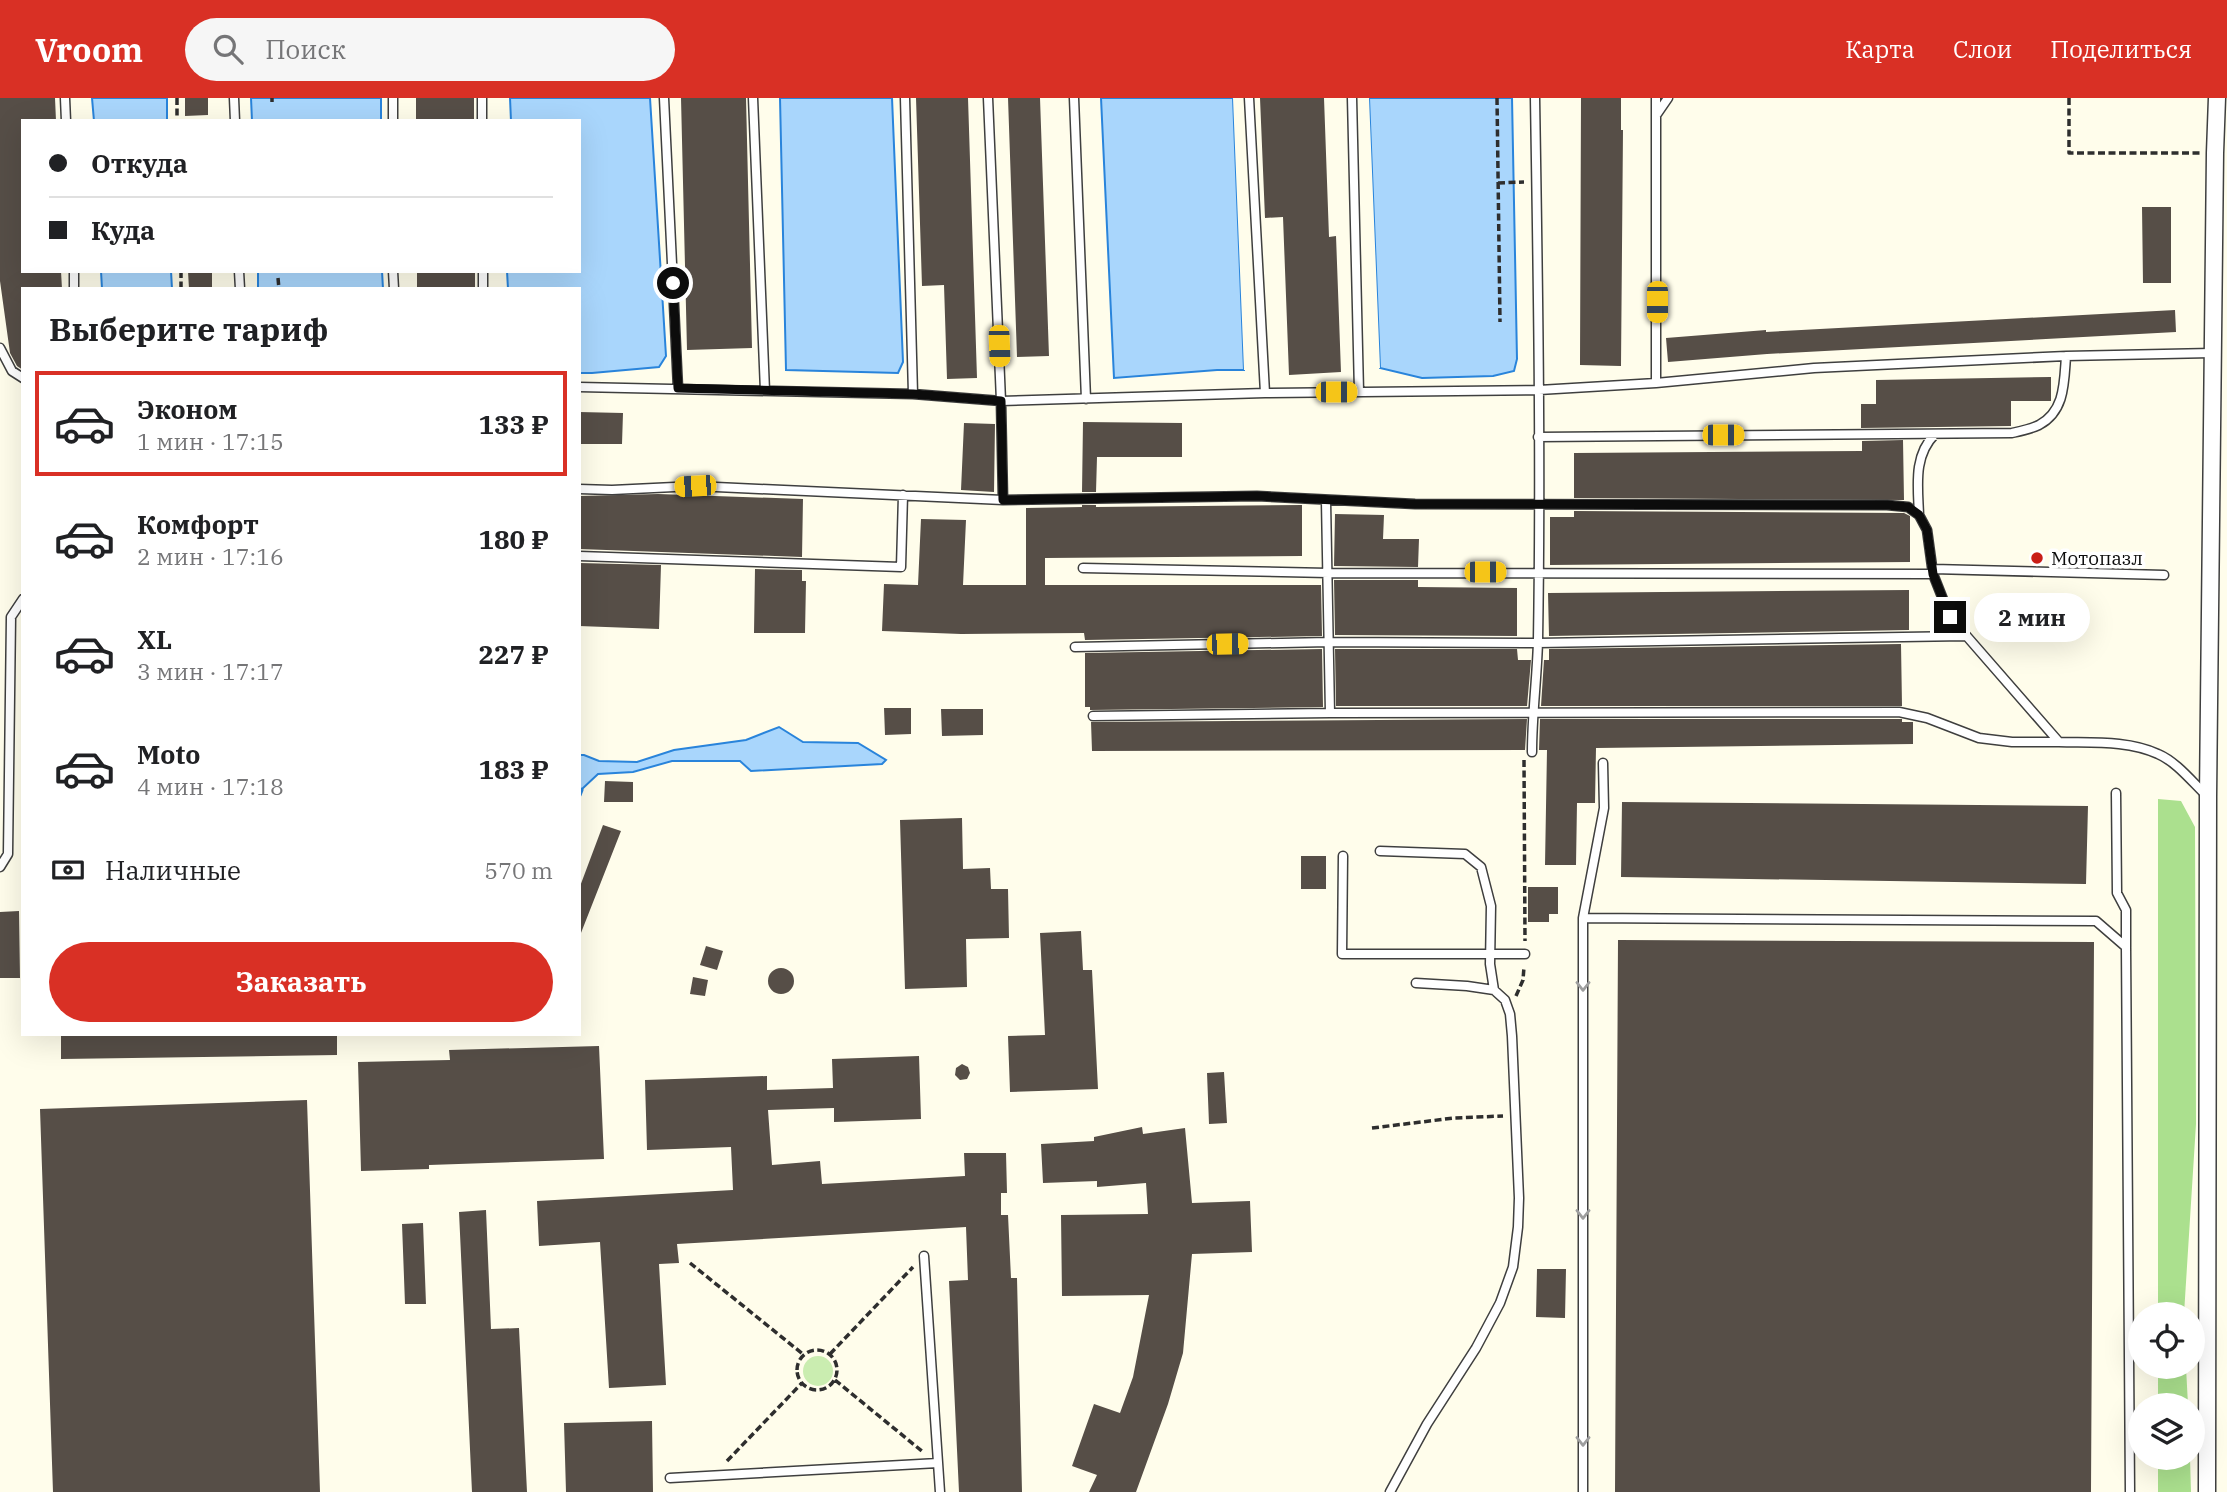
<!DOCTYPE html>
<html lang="ru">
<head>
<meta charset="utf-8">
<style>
	body { margin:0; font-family:"IBM Plex Serif",serif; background:#f6f6f6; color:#202124; height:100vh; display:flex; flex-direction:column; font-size:26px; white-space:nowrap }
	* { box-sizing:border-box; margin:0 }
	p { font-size:23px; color:#757577 }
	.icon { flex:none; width:38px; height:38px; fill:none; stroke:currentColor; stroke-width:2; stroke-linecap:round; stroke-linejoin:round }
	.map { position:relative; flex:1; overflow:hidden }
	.sheet { position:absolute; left:21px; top:189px; width:560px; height:749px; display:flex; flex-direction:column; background:#fff; border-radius:0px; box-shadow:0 7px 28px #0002 }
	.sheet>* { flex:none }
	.top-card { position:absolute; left:21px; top:21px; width:560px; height:154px; border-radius:0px; box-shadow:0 7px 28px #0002; display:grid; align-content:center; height:154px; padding:0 28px; background:#fff }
	.tools { position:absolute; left:2128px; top:1204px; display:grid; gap:14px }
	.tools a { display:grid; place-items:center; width:77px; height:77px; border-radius:50%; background:#fff; box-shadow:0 7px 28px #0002; font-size:35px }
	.end { position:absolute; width:32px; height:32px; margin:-16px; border:9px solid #0c0c0c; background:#fff; box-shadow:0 0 0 4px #fff }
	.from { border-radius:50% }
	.bubble { position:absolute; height:49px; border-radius:24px; background:#fff; box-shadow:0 7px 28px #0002; font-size:23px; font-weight:700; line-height:49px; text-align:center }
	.car { position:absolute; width:21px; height:42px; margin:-21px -10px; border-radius:9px; box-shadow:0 0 5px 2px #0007; background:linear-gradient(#f5c518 24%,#345 0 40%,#f5c518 0 76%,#345 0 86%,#f5c518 0) }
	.top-card b { display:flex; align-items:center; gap:24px; height:66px; font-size:26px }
	.top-card b+b { border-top:2px solid #e0e0e0 }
	.top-card i { width:18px; height:18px; background:#202124 }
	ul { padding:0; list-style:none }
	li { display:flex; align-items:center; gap:21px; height:105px; margin:0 14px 10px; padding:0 14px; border:4px solid transparent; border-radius:0px }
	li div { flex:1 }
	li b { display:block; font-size:26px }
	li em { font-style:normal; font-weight:700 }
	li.on { border-color:#d93025 }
	li>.icon { width:63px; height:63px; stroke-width:1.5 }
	h2 { padding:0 28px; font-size:32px; line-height:84px }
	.pay { display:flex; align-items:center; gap:18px; height:77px; padding:0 28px; font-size:26px }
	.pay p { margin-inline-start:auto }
	.button { display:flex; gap:14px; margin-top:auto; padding:14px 28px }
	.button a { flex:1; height:80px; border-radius:42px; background:#d93025; color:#fff; font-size:28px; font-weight:700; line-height:80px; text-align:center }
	header { display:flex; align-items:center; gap:42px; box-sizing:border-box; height:98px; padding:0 35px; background:#d93025; color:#fff }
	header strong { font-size:33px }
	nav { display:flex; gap:38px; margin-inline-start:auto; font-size:24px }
	.search { width:490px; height:63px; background:#f6f6f6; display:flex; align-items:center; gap:18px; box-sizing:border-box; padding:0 24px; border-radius:38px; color:#757577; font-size:26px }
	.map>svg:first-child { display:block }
</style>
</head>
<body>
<header>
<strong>Vroom</strong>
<div class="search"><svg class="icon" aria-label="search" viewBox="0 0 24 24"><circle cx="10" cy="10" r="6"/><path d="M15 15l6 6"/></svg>Поиск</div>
<nav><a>Карта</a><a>Слои</a><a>Поделиться</a></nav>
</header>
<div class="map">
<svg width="2227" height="1394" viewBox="0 0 2227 1394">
	<rect width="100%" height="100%" fill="#fffdeb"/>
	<path fill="#caedb0" d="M803 1273a15 15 0 1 1 30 0a15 15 0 1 1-30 0Z"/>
	<path fill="#abe08e" d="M2158,701l23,2 14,26 1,297 -12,190h-26z
		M2158,1269h28l2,38h-30z
		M2158,1360h32l1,34h-33z"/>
	<path fill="#a9d6fc" stroke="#2984db" stroke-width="2" d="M92,0h75v23h-73z
		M251,0h130v23h-129z
		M510,0h140l16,258 -7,11 -67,6h-13v-84h-71l-1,-18h72v-150h-68z
		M780,0h112l11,264 -5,11 -112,-3z
		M1101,0h132l11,272h-27l-103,8z
		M1369,0h143l5,261 -3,12 -21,5 -71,2 -42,-10z
		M101,173h70l1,18h-70z
		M258,173h124l1,18h-125z
		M779,629l24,15 55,1 28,17 -4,4 -131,7 -11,-10h-68l-39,11 -35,2 -17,16 -2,-3v-32h5l15,6 38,1 37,-12 72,-10z"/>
	<path fill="#fffdeb" d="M1233,0h3l12,272h-4z
		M1366,0h3l11,270h-4z"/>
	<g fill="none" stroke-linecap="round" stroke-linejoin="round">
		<path stroke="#2984db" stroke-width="5" d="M579,697l2,-5"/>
	</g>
	<path fill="#564e47" d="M0,0h55l1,23h-33v150h38l1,18h-39v81l-6,-4 -7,-13 -10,-72z
		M185,0h23v17l-23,1z
		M416,0h58v23h-58z
		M681,0h65l6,250 -65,2z
		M916,0h52l9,280 -30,1 -3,-94 -22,1z
		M1008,0h32l9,258 -32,1z
		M1260,0h64l5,139 7,-1 5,136 -52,3 -6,-158 -18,1z
		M1581,0h40v32h2l-2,236 -41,-1z
		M2142,109h29v76h-28z
		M188,173h24v18h-23z
		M417,173h58v18h-58z
		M2175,212l1,22 -409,22 -99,8 -2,-24 100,-8v2z
		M2051,279v24h-40v25l-150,2v-24h15v-24z
		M579,314l44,1 -1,31h-43z
		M1083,324l99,1v34h-85l-1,35h-14z
		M964,325l31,1 -1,68 -33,-2z
		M1903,342l1,60 -330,-2v-45l288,-2v-10z
		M658,396l145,5 -1,58 -223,-8v-53z
		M1082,407h14v2l206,-2v51l-257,2v27h276l1,51 -237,4 -1,-7 -123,1 -79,-3 2,-47 34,1 3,-66 45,1 -3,65h63v-77l56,-1z
		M1574,413l330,2 6,3v46l-360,3v-48h24z
		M1335,416l49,1 -1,24h36l-1,28 -84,-1z
		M579,465l82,2 -2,64 -80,-3z
		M755,471l47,1v11h4l-1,52h-51z
		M1334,482h84v7l99,1v48l-182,-1z
		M1909,492v40l-360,6 -1,-43z
		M1901,546l1,62h-361l3,-46h5v-11z
		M1322,551l1,58 -233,3v-3h-5v-54z
		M1335,551h182l1,11h13l-4,46h-191z
		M884,610h27v26l-26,1z
		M941,611h42v26l-41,1z
		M1527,621l-2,31 -433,1 -1,-29z
		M1540,621h362v3h11v22l-317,4 -1,55h-18l-1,62h-31l2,-115h-8z
		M605,683l28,1v20h-29z
		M1622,704l466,4 -2,78 -465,-7z
		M962,720l1,51 27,-1 1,21h17l1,49 -43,1 1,48 -62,2 -5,-169z
		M603,727l18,6 -42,107v-49z
		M1301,758h25v33h-25z
		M1528,789h30v27h-9v8h-21z
		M19,813l1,67h-20v-66z
		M1081,833l2,39h9l6,119 -88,3 -2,-56 37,-1 -5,-102z
		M1618,842l476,2 -3,550h-476z
		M706,848l17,5 -6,19 -17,-5z
		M768 883a13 13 0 1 1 26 0a13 13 0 1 1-26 0Z
		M693,879l15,3 -3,16 -15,-2z
		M61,936h276v21l-276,4z
		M599,948l5,113 -175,6v4l-68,2 -3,-109 92,-2 -1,-10z
		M919,958l2,63 -87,3v-14l-66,2 4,55 48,-4 2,23 143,-8 -1,-23h42l1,40h-6v22h7l3,63h6l5,214h-63l-10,-211 19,-1 -2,-53 -289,17 2,19 -20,1 7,121 -57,3 -9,-146 -61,4 -2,-45 196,-11 -2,-43 -84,3 -2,-70 122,-4v14l66,-2 -1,-29z
		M962,966l6,3 2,6 -3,6 -7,1 -5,-5 1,-7z
		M1224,974l3,51 -18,1 -2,-51z
		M307,1002l13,392h-267l-13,-383z
		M1142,1029l1,7 42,-6 7,75 58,-2 2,51 -60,2 -9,99 -15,51 -32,88h-47l8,-17 -25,-9 22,-62 26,9 13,-36 16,-82 -87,1 -1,-81 87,-1 -2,-31 -49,4v-6l-54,2 -2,-39 53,-3v-4z
		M486,1112l5,119 28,-1 8,164h-55l-13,-280z
		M423,1125l3,81h-21l-3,-80z
		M1537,1171h29l-1,49 -29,-1z
		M652,1323l1,71h-87l-2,-69z"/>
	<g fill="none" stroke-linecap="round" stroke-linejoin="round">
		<defs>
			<path id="service" d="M65,0l1,23
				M234,0l1,23
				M393,0v23
				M482,0v23
				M664,0l14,290
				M753,0l12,293
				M905,0l8,296
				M988,0l13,303 2,99
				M1074,0l12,301
				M1249,0l16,295
				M1352,0l7,294
				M1657,16l11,-16
				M74,173v18
				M239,173l1,18
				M393,173l1,18
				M483,173v18
				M0,250l12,23 11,7
				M1656,285v-285
				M579,289l334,7 88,7 264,-8 274,-3 117,-7 158,-15 252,-12 146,-3
				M1538,339l474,-4c9,-2 19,-4 27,-8 26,-14 25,-42 27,-69
				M579,391l33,1 83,-4 308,14 254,-4 158,8 472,1 21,2 11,8 8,15 6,44 17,43 109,125c32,1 69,-2 99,12 19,8 35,29 50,43
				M1326,403l4,212
				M1919,417c-1,-29 -6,-59 16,-81
				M579,458l322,11 2,-72
				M1083,470l245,5 605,1
				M1933,471l231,6
				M1075,549l254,-5 209,1 427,-7
				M1093,618l237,-3 569,-1 28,6 52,20 33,4h47
				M1532,654c0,-37 5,-74 6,-111 3,-181 0,-362 -3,-543
				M2116,695l1,100 9,17v37
				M1380,753l85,3 16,13 10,39 -1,58 4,26
				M1343,758l-1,98h183
				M0,769l8,-13 3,-237 12,-18
				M1583,820l513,3 30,26 4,545
				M924,1158l16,236
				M670,1380l268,-15
				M1390,1394l37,-68 49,-76 24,-45 13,-36 5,-40 1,-29 -7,-162 -2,-22 -5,-14 -11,-10 -27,-4 -51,-3
				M1583,1394v-574l21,-110 -1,-45"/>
			<path id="minor" d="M2207,1394l1,-695 7,-644 2,-55"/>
		</defs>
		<use href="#service" stroke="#3f3f3f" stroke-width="11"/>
		<use href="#minor" stroke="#3f3f3f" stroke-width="19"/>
		<path stroke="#2e2e2e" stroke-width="3.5" stroke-dasharray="7 3.5" stroke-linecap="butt" d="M177,0v23
			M272,0v4
			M1497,0l3,224
			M2069,0v55h132
			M272,21v2
			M1498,85l26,-1
			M181,173v18
			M278,180l1,11
			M1524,662l1,181
			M1516,898l7,-16 1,-13
			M1372,1030l82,-10 49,-2
			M690,1165l114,92
			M797 1272a20 20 0 1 1 40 0a20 20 0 1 1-40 0Z
			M830,1256l83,-87
			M835,1282l88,72
			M727,1363l75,-78"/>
		<use href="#service" stroke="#fff" stroke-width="8"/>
		<use href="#minor" stroke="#fff" stroke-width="16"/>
	</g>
	<defs><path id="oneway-chevron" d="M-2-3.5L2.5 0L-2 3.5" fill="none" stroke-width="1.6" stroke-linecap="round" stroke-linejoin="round" transform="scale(1.75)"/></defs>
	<g stroke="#9e9e9e">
		<use href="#oneway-chevron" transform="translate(1583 888) rotate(90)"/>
		<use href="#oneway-chevron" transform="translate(1583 1116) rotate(90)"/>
		<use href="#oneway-chevron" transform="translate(1583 1343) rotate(90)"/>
	</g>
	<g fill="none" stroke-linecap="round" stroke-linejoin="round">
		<path stroke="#0c0c0c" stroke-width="9" d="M673,185l5,105 235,6 88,7 2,99 254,-4 158,8 472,1 21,2 11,8 8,15 6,44 17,43"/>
	</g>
	<circle fill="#c91e17" stroke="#fff" stroke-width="2.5" cx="2037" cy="460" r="7"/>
	<g text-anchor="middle" stroke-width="7" stroke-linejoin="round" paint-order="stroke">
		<g font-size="19" fill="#0c0c0c" stroke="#fff" text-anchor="start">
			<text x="2051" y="467">Мотопазл</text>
		</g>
	</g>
</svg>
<div class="tools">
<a><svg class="icon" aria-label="locate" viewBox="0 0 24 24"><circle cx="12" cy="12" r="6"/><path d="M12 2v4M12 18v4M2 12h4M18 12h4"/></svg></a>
<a><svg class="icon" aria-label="layers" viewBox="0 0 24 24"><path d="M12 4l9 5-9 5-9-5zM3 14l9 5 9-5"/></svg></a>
</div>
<i class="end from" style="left:673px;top:185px"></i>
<i class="end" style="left:1950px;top:519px"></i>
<div class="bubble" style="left:1974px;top:495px;width:116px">2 мин</div>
<i class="car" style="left:1657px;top:204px;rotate:180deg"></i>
<i class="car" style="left:999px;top:248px;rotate:178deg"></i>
<i class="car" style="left:1336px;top:294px;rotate:90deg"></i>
<i class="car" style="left:1723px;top:337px;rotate:90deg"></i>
<i class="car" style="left:695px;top:388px;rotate:267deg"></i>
<i class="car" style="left:1485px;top:474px;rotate:90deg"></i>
<i class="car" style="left:1227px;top:546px;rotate:89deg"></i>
<div class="top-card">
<b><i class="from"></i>Откуда</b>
<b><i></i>Куда</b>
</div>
<section class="sheet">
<h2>Выберите тариф</h2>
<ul>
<li class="on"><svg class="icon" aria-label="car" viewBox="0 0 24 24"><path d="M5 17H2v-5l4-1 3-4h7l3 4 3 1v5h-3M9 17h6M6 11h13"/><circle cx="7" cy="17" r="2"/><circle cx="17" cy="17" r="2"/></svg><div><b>Эконом</b><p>1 мин · 17:15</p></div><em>133 ₽</em></li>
<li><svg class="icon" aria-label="car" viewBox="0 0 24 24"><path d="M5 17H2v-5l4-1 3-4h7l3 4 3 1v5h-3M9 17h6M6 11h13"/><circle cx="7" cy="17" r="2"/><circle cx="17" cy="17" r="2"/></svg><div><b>Комфорт</b><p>2 мин · 17:16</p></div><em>180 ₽</em></li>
<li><svg class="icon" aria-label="car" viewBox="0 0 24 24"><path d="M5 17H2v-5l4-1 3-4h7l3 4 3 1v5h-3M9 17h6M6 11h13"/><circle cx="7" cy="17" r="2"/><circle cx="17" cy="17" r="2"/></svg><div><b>XL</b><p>3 мин · 17:17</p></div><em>227 ₽</em></li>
<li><svg class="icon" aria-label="car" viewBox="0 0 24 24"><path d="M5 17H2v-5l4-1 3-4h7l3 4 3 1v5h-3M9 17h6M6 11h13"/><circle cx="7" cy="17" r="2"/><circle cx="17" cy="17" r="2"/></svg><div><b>Moto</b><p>4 мин · 17:18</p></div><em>183 ₽</em></li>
</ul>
<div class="pay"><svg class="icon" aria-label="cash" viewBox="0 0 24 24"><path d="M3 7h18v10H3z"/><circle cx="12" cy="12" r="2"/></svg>Наличные<p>570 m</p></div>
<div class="button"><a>Заказать</a></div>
</section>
</div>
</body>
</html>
